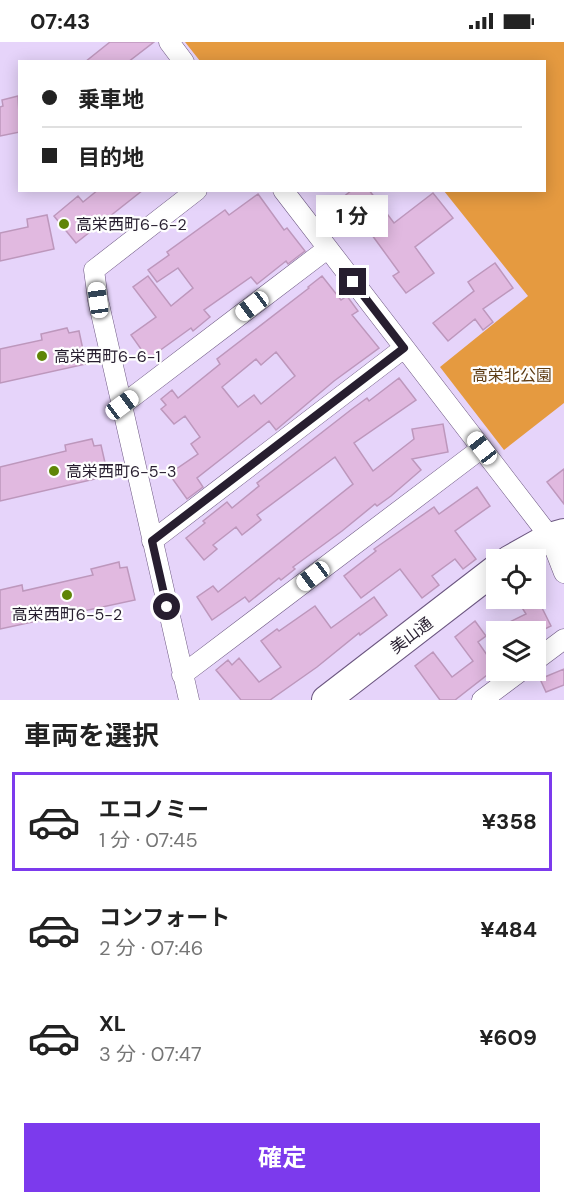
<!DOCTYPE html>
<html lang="ja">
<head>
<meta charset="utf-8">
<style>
	body { margin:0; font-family:"DM Sans","Noto Sans JP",sans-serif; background:#f6f6f6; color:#222; height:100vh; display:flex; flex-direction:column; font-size:22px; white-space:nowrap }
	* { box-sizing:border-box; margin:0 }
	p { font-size:20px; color:#767676 }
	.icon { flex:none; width:33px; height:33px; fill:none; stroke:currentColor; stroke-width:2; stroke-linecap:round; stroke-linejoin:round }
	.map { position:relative; height:658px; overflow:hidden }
	.details { display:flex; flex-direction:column; background:#fff; flex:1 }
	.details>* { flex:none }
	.guide { position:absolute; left:18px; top:18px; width:528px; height:132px; border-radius:0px; box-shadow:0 3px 15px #0003; display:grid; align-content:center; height:132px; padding:0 24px; background:#fff }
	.buttons { position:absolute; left:486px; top:507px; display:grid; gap:12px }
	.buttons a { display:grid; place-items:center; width:60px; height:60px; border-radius:0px; background:#fff; box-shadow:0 3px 15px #0003; font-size:30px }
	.end { position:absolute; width:27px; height:27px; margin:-14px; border:8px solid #271e2f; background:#fff; box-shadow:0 0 0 3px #fff }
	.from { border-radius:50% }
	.bubble { position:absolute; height:42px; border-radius:0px; background:#fff; box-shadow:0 3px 15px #0003; font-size:20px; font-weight:700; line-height:42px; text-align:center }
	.car { position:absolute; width:18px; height:36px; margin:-18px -9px; border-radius:8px; box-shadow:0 0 4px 2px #0007; background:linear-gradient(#fff 24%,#345 0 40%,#fff 0 76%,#345 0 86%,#fff 0) }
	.guide b { display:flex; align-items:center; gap:21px; height:57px; font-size:22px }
	.guide b+b { border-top:2px solid #e0e0e0 }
	.guide i { width:15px; height:15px; background:#222 }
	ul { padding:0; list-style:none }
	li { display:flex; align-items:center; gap:18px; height:99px; margin:0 12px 9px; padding:0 12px; border:3px solid transparent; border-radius:0px }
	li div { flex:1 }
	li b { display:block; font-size:22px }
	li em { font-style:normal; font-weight:700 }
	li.active { border-color:#7c3aed }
	li>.icon { width:54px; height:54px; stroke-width:1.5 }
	h2 { padding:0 24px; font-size:27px; line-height:72px }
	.cta { display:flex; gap:12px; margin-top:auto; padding:12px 24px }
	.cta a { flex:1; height:69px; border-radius:0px; background:#7c3aed; color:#fff; font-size:24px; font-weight:700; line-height:69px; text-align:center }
	.status { display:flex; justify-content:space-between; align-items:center; height:42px; padding:0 30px; background:#fff; direction:ltr }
	.status svg { height:16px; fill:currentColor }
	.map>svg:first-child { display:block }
</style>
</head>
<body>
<div class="status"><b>07:43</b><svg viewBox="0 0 49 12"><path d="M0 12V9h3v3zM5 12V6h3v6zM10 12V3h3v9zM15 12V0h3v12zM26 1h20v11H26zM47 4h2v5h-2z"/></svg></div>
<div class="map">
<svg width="564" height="658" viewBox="0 0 564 658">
	<rect width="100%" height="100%" fill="#e6d4fa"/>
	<path fill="#e59a40" d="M185,0h379v361l-60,47 -64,-83 88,-71 -84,-105 100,-1v-128l-344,-1z"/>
	<path fill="#e1b9e0" stroke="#bd97bc" stroke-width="1.5" fill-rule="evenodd" d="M110,0h44l-26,20h-43z
		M18,54l2,36 -20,4v-29l3,-1 -1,-6z
		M98,148h45l-67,53 -22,-27 24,-20 5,6z
		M352,148h17l25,33 39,-30 20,25 -38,29 19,26 -28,20 -13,-17 6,-4 -38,-52 -1,1 -18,-23z
		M258,152l26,36 3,-2 18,23 -17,13 -2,-3 -29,23 -6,-7 -47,33 6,7 -17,14 -2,-3 -43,31 -17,-24 25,-18 -23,-30 15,-11 23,30 22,-18 -15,-20 -21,14 -9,-12 21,-15 -2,-3 58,-42 4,5z
		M47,173l7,34 -54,12v-28l28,-6 -1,-8z
		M495,221l18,25 -30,21 10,13 -10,8 -8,-11 -27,22 -15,-18 41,-32 -6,-9z
		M322,234l19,24 6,-4 11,15 -6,4 27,33 -45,33 -58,49 -7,-9 -39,31 -33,26 6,9 -16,12 -18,-25 29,-20 -7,-10 9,-7 -15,-21 -11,8 -13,-15 5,-4 -5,-6 11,-9 6,8 42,-34 -3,-5 92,-71 -1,-1zM276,310l19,24 -34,28 -7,-9 -16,12 -16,-20 34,-28 5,6z
		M67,286l2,5 10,-2 7,33 -86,19v-34l42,-9 -1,-6z
		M399,336l17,22 -62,43 19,28 41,-32 -2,-10 31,-5 5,28 -36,7 9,11 -30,26 -14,10 -2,-2 -33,27 -49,36 2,2 -14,11 -2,-2 -30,24 -4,-5 -33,23 -15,-23 16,-11 5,6 135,-108 -18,-27 -78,58 4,5 -19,15 -6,-8 -23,18 4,4 -13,11 -18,-22 19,-15 -2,-2 24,-19 5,6 27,-22 -2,-3 95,-74 15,-11 2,3z
		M92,397l2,7 7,-1 7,31 -108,25v-34l66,-16 -1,-6z
		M564,427v35l-17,-22z
		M477,445l13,19 -35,25 21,28 -13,10 -8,-10 -23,17 7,9 -17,13 -22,-29 -39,29 -17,-22 32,-25 -2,-2 60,-42 5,7z
		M119,520l1,6 7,-1 8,33 -135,29v-39l22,-5 1,6 70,-16 -2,-6z
		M374,555l13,18 -27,20 -1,-2 -42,34 -47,33h-29l-25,-30 12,-10 4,5 7,-7 20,24 22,-15 -20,-26 16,-12 2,2 36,-25 16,22z
		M516,556h21l14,28 -12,6h-50l37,-18z
		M475,579l11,15 -8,6 18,26 -41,32h-15l-25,-34 18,-14 19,25 21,-16 -18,-24z
		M564,627v16l-18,7 -6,-13z"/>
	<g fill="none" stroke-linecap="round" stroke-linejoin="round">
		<defs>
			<path id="street" d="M169,0l15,20
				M283,148l267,347 14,36
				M122,363l205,-156
				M152,499l252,-193
				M536,618l28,-21
				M182,633l300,-227
				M189,658l-91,-400 -4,-30 103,-80
				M482,658l40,-30"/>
			<path id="secondary" d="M509,518l41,-23 14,-4
				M326,658l170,-131"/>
		</defs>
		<use href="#street" stroke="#6c5781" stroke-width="21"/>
		<use href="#secondary" stroke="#6c5781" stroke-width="30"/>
		<use href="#street" stroke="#fff" stroke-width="20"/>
		<use href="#secondary" stroke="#fff" stroke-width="28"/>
	</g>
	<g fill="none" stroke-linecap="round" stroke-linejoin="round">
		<path stroke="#271e2f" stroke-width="8" d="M167,565l-15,-66 252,-193 -51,-66"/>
	</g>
	<g fill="#5f8507" stroke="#fefefe" stroke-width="2">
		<circle cx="64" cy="182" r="6"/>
		<circle cx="42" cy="314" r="6"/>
		<circle cx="54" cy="429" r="6"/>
		<circle cx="67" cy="553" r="6"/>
	</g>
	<g text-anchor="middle" stroke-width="4.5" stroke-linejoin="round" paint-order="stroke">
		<g font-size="16" fill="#271e2f" stroke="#fefefe" text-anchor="start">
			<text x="76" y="188">高栄西町6-6-2</text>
			<text x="54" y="320">高栄西町6-6-1</text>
			<text x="66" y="435">高栄西町6-5-3</text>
			<text x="67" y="578" text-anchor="middle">高栄西町6-5-2</text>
		</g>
		<g font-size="16" fill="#5e3c14" stroke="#fefefe">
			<text x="512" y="339">高栄北公園</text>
		</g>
		<g font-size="16" fill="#271e2f" stroke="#fefefe">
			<text transform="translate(411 593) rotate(-37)" y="6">美山通</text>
		</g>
	</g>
</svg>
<div class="buttons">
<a><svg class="icon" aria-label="locate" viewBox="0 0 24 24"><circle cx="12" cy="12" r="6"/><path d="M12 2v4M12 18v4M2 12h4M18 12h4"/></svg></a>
<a><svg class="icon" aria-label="layers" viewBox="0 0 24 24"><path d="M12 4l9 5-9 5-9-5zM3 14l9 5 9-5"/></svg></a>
</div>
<i class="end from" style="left:167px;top:565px"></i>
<i class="end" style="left:353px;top:240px"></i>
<div class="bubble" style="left:316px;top:153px;width:72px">1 分</div>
<i class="car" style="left:98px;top:258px;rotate:352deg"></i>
<i class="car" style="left:252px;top:264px;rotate:233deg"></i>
<i class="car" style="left:122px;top:363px;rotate:53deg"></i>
<i class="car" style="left:482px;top:406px;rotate:322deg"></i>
<i class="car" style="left:313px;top:534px;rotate:233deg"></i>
<div class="guide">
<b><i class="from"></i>乗車地</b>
<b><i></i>目的地</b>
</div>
</div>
<section class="details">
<h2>車両を選択</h2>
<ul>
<li class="active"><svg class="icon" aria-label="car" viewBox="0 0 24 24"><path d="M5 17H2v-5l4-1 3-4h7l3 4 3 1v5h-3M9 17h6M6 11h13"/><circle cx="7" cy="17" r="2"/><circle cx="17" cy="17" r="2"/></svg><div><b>エコノミー</b><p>1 分 · 07:45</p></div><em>¥358</em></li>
<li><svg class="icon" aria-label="car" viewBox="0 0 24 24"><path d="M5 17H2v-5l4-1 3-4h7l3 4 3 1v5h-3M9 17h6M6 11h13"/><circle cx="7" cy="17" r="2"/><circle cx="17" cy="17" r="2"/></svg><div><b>コンフォート</b><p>2 分 · 07:46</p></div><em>¥484</em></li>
<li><svg class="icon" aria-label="car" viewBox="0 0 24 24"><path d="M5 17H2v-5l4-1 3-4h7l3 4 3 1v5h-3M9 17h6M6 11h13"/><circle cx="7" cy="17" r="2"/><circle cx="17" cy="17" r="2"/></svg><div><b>XL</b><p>3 分 · 07:47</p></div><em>¥609</em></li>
</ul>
<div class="cta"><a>確定</a></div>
</section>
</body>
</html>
